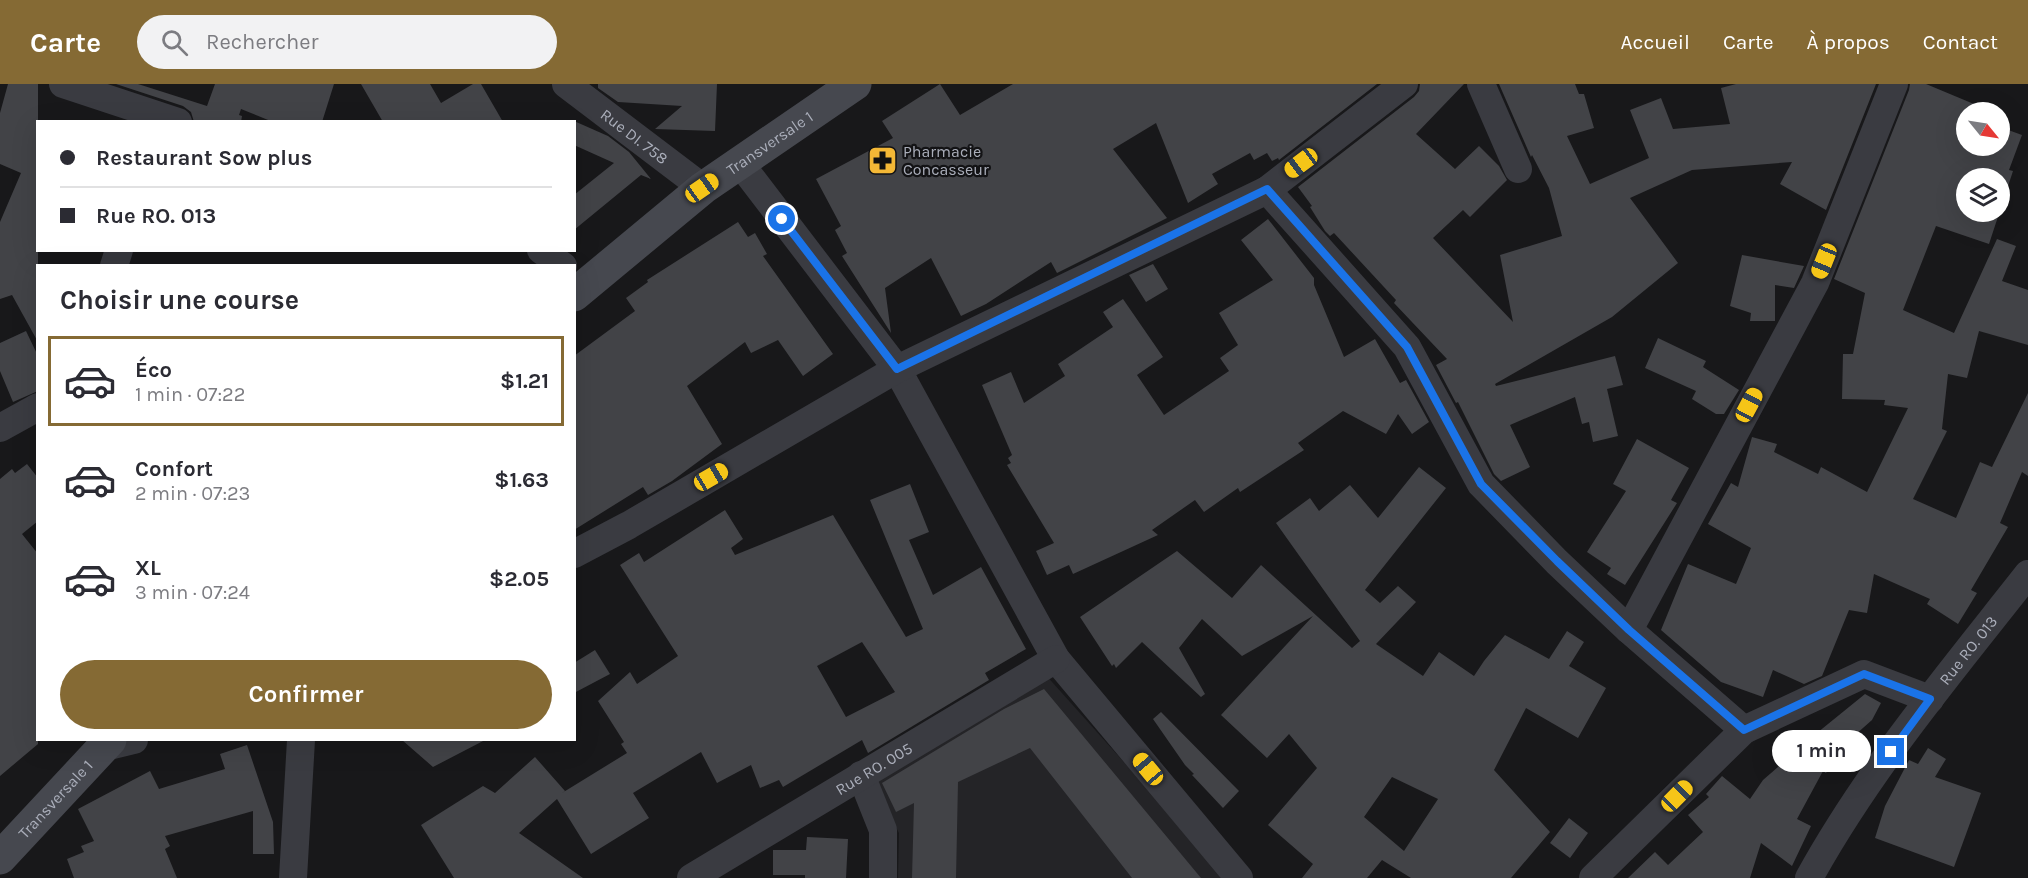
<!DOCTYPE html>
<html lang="fr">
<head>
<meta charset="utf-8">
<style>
	body { margin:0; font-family:Karla,sans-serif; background:#f2f2f3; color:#2b2b33; height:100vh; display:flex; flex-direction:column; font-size:22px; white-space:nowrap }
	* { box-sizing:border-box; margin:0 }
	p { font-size:20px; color:#7c7c81 }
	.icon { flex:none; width:33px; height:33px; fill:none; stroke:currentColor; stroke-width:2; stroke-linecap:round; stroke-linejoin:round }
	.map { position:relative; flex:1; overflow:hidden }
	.sheet { position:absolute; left:36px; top:180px; width:540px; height:477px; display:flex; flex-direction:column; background:#fff; border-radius:0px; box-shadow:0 6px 24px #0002 }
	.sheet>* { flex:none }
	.top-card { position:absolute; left:36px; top:36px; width:540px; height:132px; border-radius:0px; box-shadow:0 6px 24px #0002; display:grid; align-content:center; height:132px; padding:0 24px; background:#fff }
	.needle { width:39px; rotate:120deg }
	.tools { position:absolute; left:1956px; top:18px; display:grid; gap:12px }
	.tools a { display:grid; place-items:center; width:54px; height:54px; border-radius:50%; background:#fff; box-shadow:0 6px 24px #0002; font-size:30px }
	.end { position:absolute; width:27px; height:27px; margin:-14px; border:8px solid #1a73e8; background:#fff; box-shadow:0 0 0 3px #fff }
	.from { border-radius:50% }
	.bubble { position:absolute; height:42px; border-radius:21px; background:#fff; box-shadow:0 6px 24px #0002; font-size:20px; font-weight:700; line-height:42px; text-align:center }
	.car { position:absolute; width:18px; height:36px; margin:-18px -9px; border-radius:8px; box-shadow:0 0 4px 2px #0007; background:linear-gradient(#f5c518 24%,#345 0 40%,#f5c518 0 76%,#345 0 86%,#f5c518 0) }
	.top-card b { display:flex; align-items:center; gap:21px; height:57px; font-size:22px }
	.top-card b+b { border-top:2px solid #e1e1e2 }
	.top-card i { width:15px; height:15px; background:#2b2b33 }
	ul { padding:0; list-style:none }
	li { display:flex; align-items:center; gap:18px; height:90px; margin:0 12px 9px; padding:0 12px; border:3px solid transparent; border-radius:0px }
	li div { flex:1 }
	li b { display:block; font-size:22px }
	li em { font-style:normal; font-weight:700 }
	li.current { border-color:#856a34 }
	li>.icon { width:54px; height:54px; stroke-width:1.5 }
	h2 { padding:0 24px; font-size:27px; line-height:72px }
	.cta { display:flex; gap:12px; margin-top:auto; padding:12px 24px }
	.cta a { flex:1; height:69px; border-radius:36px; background:#856a34; color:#fff; font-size:24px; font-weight:700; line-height:69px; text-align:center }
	header { display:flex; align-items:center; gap:36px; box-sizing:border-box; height:84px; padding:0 30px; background:#856a34; color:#fff }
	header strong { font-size:28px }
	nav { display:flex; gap:33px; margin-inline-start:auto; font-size:21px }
	.search { width:420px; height:54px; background:#f2f2f3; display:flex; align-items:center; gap:15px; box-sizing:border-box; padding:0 21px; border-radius:33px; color:#7c7c81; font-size:22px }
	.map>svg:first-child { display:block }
</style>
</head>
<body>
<header>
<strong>Carte</strong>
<div class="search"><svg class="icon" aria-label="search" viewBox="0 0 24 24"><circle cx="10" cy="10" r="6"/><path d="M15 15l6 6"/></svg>Rechercher</div>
<nav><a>Accueil</a><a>Carte</a><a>À propos</a><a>Contact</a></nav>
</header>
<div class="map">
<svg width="2028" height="794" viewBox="0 0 2028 794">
	<rect width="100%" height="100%" fill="#18181a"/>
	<path fill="#242427" d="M1044,589l173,193 10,12h-329l1,-45 -30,-59z"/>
	<path fill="#424347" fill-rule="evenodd" d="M8,0h30v258l-26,-47 -12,4v-77l21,-49 -21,-9v-51z
		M116,0h22l69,22 8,-22h119l-12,38h-49l-32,-13 -2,6 3,1 -1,6h-47l-3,-10 -8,-6z
		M361,0h69l11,19 32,-19h8l22,38h-120z
		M598,0h119l-2,47 -60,-2 27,-23 -64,-4 -20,-14z
		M940,0l20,31 53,-31h364l-98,76 -1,-2 -6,3 -5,-8 -13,7 -4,-7 -38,21 6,10 -30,19 -32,-80 -43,26 54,69 -110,55 -6,-11 -65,42 -25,12 -30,-58 -46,30 6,45 -49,-77 5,-3 -12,-23 6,-4 -25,-47 77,-41 -11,-17z
		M1420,0h44l-48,50 39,35 24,-23 20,20 8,14 -37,37 -7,-7 -30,28 80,84 -13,-67 62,-19 -13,-48 -17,-33 -1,2 -32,-73h76l4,10h5l10,34 -27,8 23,48 59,-26 -19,-48 31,-12 12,31 57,-5 -9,-36 15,-4h140l-50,126 -46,-26 12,-22 -100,8 -62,28 48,65 -66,54 -117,67 1,2 119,-30 8,29 -16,4 11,47 -25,6 -4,-20 -7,2 -7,-27 -65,28 20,42 -29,14 -7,-7 -36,-72 -2,1 -20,-38 11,-6 -53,-56 2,-3 -62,-67 -4,3 -5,-5 -15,-24 2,-1 -14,-19 116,-90 5,-6z
		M1910,0h16l67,28h-27v34h34v-19l22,8 -13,35 4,1 -24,73 -53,-18 -33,84 51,23 43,-94 19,7 -14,35 26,9v55l-49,-14 -12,47 -19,-4 -6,55 5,2 -34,68 43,19 24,-56 12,5 36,-74v83l-6,-4 -22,51 8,4 -37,63 6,3 -19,31 -31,-20 3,-5 -56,-25 -7,39 -18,-3 -27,66 -18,8 -31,-14 -10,27 -42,-15 -60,-52 27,-66 48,20 15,-36 -43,-24 23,-41 7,4 14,-50 25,7 -3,8 44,22 3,-7 46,25 41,-84 -24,-3 1,-5 -43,-1 1,-45h10l12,-61 -31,-14 75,-189zM1966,94h34v34h-34z
		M574,37l34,15 21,16 22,27 -10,-4 -67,55v-35l40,-32 -40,-18z
		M1268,135l46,59v7l30,72 31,-18 25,44 6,-3 23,42 -17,12 -14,-20 -12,20 -43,-23 -45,32 6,7 -64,42 -2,-4 -34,24 -9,-12 -43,30 6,5 -85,39 -4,-9 -22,10 -11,-24 18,-8 -47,-78 4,-2 -3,-5 4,-3 -30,-70 29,-13 13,31 41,-27 -7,-12 55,-37 -10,-15 20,-13 40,58 -26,18 27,40 65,-44 -9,-13 18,-13 -19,-32 54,-33 -32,-40z
		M738,138l10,15 7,-4 12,21 -4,2 70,98 -30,22 -25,-36 -27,13 -6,-11 -58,44 35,58 -50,37 -24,14 -5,-8 -69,43v-174l61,-45 -9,-13 22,-16 -1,-2z
		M1742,171l62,11 -10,22 -19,-3v36h-25l1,-8 -21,-7z
		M1153,180l15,25 -22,13 -17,-27z
		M26,247l12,25v35l-25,11 -13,-31v-28z
		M1658,254l48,23 -3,6 36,23 -15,24h-8l-24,-15 4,-8 -51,-23z
		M1637,355l52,29 -18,32 6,3 -52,82 -18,-11 4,-6 -24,-16 39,-61 -13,-7z
		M27,380l11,14v43l-16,13 16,20v190l-38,32v-297l12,-10 3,4z
		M1419,383l27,21 -81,102 15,13 18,-17 18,16 -40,42 47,32 16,-24 35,24 10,-15 21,-26 44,24 18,-28 17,11 -15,24 37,22 -28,50 -52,-30 -32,62 56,62 -39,46h-100l-29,-18 -15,18h-65l11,-14 -45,-39 49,-57 -28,-34 -22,24 -46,-43 92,-99 -71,40 -40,-37 -23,29 26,46 -4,3 -59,-55 -26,26 -2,-4 -2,2 -32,-49 97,-66 55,47 29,-33 91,83 8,-7 -84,-118 34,-25 9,13 31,-26 28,33zM1392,693l46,22 -34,52 -40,-34z
		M910,400l19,48 -20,8 24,55 48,-28 45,82 -41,24 4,7 -121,73 -6,-13 -79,47 -4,-7 -19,8 -9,-23 -34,18 -16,-31 -68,41 16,25 -58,36 -34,-55 -38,34 64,45h-129l-33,-53 62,-39 12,7 40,-36 30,34 -3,2 65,-40 -6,-9 3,-2 -26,-41 32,-29 7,12 41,-28 -58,-91 19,-12 5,9 81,-52 18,29 -12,9 4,7 98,-40 73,122 17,-8 -53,-129zM862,558l33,50 -49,25 -29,-51z
		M595,566l15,24 -36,19v-30z
		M1044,605l157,189h-69l-102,-130 -72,34 -2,96h-44l2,-75 -18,9 -14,-29 122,-74z
		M1865,610l16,9 -9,17 -26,23 -20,30 -3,-2 -26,48 14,7 -19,40 -31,-23 -11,35h-122l27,-26 13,13 35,-33 -15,-17 21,-18 -3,-3 16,-18 28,23 13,-19 22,-19 5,9 22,-33z
		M1161,628l78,79 -16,17 -31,-33 2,-1 -9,-9 -32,-46z
		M402,656h83l-52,27z
		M247,661l26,77 1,32h-21v-43l-88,25 5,10 -5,3 12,29h-103l-7,-19 17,-7 -3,-6 13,-5 -16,-32 72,-38 9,18 66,-20 -5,-15z
		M1928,664l18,11 -11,18 46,16 -27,74 -79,-29 10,-32 24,-46 9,4z
		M1569,734l19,15 -18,25 -20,-15z
		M807,753l41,2 -2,39h-41v-3h-32v-25h33z"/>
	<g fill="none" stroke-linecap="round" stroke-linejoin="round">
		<g stroke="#3a3b41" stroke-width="28">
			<path d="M63,0l115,38"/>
			<path id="s1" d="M566,0l137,104"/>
			<path d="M1481,0l37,85"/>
			<path d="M739,78l158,207 159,290 183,219"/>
			<path d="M1267,106l140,157 74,137 76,78 72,68 115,100"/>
			<path d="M541,166l22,16"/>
			<path d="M114,182l5,-16"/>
			<path d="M0,344l38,-21"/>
			<path d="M574,470l55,-29 268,-156 370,-179 137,-106"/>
			<path d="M1629,546l186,-347 79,-199"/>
			<path d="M101,664l33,-8"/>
			<path d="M861,691l22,55v48"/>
			<path d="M293,794l8,-138"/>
			<path id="s2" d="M691,794l365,-219"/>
			<path d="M1593,794l151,-148 120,-56 66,25"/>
			<path id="s3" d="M1809,794c60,-109 142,-206 219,-304"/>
		</g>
		<g stroke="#46484f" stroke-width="33">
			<path id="s4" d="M574,211l129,-107 152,-104"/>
			<path id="s5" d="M0,774l110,-118"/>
		</g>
	</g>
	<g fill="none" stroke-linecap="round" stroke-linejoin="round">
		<path stroke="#1a73e8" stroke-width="8" d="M782,135l115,150 370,-180 140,158 74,137 76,77 72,69 115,100 120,-56 66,25 -39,53"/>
	</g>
	<defs>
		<symbol id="pharmacy-square" viewBox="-11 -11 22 22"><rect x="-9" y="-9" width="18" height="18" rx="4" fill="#f4b836" stroke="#131315"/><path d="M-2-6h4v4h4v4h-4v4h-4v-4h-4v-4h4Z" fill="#111"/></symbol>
	</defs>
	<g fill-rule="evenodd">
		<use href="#pharmacy-square" x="866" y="60" width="33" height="33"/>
	</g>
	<g text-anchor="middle" stroke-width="4.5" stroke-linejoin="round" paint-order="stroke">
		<g font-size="16" fill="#aaaeba" stroke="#131315">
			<text dy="6" stroke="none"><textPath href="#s1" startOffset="86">Rue DI. 758</textPath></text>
			<text dy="6" stroke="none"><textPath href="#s4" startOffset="248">Transversale 1</textPath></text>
			<text dy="6" stroke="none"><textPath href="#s3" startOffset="278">Rue RO. 013</textPath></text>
			<text dy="6" stroke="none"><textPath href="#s2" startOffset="213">Rue RO. 005</textPath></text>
			<text dy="6" stroke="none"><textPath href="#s5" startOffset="81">Transversale 1</textPath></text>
		</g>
		<g font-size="16" fill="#aaaeba" stroke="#131315" text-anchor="start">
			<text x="903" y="73">Pharmacie<tspan x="903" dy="18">Concasseur</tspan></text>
		</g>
	</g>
</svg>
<div class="tools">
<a><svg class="needle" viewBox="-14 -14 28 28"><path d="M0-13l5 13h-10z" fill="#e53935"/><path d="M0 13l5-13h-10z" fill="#7c7c81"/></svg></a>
<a><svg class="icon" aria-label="layers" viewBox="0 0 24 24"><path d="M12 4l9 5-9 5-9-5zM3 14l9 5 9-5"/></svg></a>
</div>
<i class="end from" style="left:782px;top:135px"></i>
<i class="end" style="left:1891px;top:668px"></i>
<div class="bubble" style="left:1772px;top:646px;width:99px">1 min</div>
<i class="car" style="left:1301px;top:79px;rotate:233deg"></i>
<i class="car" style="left:702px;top:104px;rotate:55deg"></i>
<i class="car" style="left:1824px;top:177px;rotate:202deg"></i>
<i class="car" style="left:1749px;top:321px;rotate:28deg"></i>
<i class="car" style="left:711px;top:393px;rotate:60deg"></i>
<i class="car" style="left:1148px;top:685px;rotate:320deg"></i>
<i class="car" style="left:1677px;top:712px;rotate:45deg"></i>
<div class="top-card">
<b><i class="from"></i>Restaurant Sow plus</b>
<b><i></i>Rue RO. 013</b>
</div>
<section class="sheet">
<h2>Choisir une course</h2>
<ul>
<li class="current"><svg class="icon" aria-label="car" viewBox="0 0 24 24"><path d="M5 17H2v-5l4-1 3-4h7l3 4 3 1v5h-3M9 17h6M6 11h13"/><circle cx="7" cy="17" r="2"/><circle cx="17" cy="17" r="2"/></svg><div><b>Éco</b><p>1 min · 07:22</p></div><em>$1.21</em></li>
<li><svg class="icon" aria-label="car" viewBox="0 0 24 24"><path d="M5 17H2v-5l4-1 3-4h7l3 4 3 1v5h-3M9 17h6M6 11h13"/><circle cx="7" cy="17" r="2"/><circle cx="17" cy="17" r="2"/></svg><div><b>Confort</b><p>2 min · 07:23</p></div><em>$1.63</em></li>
<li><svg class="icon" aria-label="car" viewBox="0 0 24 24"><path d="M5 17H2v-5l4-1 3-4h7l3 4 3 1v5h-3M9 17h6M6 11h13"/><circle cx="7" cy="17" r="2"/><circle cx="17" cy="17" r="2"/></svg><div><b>XL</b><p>3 min · 07:24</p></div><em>$2.05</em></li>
</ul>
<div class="cta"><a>Confirmer</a></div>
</section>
</div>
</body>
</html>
